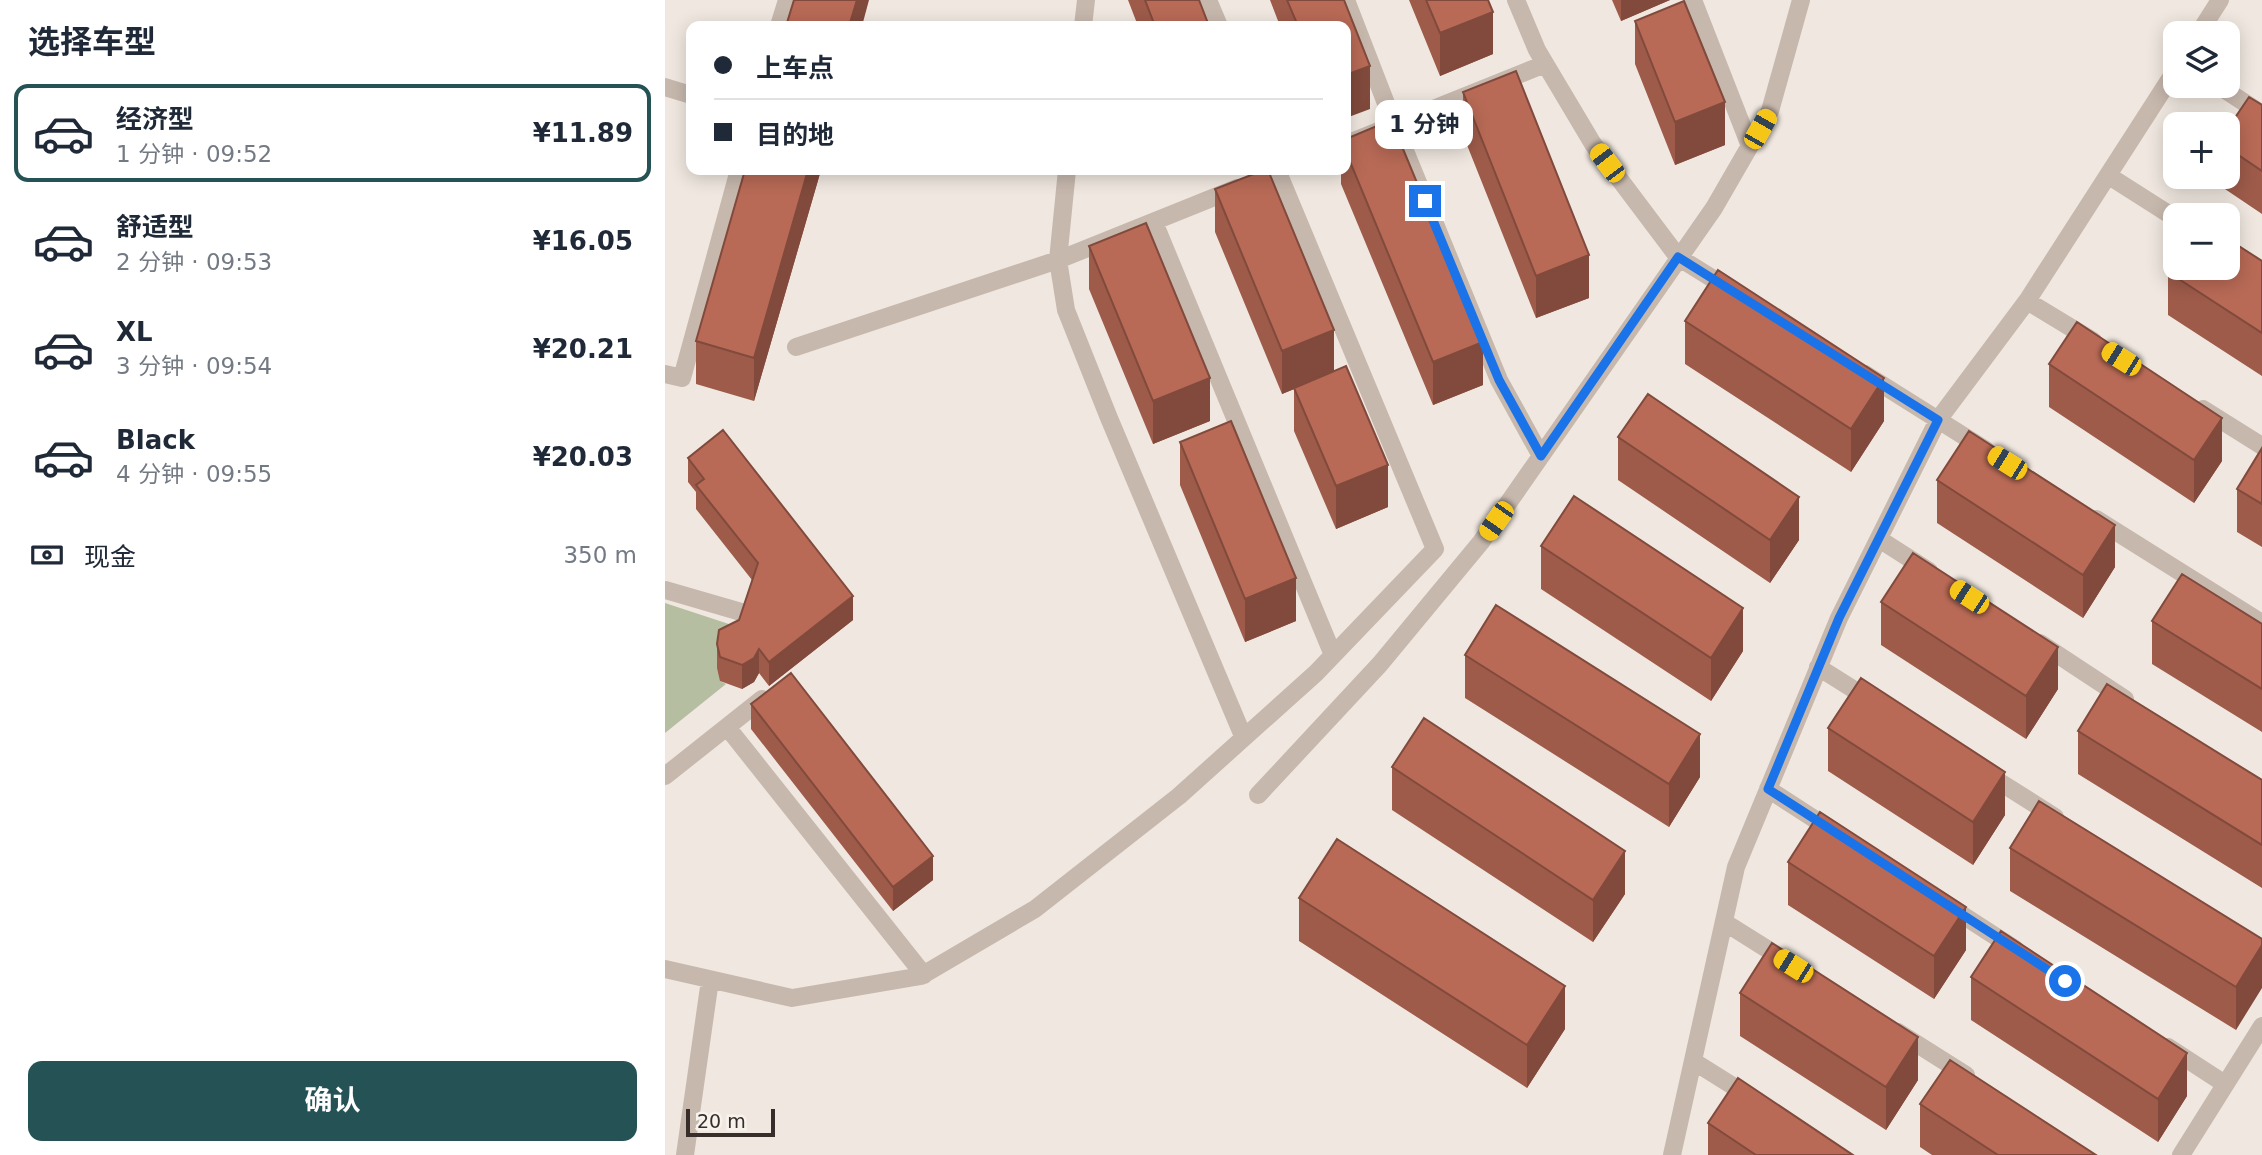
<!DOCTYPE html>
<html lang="zh">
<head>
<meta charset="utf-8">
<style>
	body { margin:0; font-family:"DejaVu Sans","Noto Sans SC",sans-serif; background:#f2f2f3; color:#1f2937; height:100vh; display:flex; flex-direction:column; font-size:26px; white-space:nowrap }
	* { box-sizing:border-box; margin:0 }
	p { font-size:23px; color:#747a83 }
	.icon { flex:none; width:38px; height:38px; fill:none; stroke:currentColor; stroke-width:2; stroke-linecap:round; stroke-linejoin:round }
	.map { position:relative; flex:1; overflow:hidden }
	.sheet { display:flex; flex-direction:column; background:#fff; width:665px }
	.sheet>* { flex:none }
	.guide { position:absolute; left:21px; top:21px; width:665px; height:154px; border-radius:14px; box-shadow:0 4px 18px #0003; display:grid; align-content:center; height:154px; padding:0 28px; background:#fff }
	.controls { position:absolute; left:1498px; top:21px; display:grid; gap:14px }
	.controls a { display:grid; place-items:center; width:77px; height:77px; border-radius:14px; background:#fff; box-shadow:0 4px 18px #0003; font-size:35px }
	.scale { position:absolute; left:21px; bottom:18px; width:89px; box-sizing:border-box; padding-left:7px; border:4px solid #372e2b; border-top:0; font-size:19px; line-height:24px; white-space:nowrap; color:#372e2b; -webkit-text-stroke:5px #f8f2ec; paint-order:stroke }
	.end { position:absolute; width:32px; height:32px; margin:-16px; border:9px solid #1a73e8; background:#fff; box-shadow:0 0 0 4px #fff }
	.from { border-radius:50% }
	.bubble { position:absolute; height:49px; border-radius:14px; background:#fff; box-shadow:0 4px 18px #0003; font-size:23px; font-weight:700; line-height:49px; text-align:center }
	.car { position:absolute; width:21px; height:42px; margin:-21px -10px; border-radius:9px; box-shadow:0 0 5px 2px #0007; background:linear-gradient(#f5c518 24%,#345 0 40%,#f5c518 0 76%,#345 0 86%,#f5c518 0) }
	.guide b { display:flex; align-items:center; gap:24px; height:66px; font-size:26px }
	.guide b+b { border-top:2px solid #e0e1e3 }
	.guide i { width:18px; height:18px; background:#1f2937 }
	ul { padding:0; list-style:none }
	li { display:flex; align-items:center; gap:21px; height:98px; margin:0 14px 10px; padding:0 14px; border:4px solid transparent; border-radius:14px }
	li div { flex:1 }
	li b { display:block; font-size:26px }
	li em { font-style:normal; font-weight:700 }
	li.current { border-color:#255254 }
	li>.icon { width:63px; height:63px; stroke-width:1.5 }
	h2 { padding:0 28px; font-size:32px; line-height:84px }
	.pay { display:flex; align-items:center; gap:18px; height:77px; padding:0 28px; font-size:26px }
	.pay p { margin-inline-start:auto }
	.primary-button { display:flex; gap:14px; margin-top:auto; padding:14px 28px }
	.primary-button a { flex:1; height:80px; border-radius:14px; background:#255254; color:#fff; font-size:28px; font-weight:700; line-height:80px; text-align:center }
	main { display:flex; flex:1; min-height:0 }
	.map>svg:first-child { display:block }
</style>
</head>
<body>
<main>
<section class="sheet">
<h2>选择车型</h2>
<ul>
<li class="current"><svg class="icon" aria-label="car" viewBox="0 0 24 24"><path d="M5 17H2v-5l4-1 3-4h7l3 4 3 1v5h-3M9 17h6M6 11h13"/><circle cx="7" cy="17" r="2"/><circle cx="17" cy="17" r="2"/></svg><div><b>经济型</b><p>1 分钟 · 09:52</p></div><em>¥11.89</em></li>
<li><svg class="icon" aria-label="car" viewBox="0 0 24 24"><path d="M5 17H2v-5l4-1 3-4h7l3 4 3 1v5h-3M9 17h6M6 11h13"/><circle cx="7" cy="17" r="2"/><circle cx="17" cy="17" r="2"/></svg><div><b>舒适型</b><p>2 分钟 · 09:53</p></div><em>¥16.05</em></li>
<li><svg class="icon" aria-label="car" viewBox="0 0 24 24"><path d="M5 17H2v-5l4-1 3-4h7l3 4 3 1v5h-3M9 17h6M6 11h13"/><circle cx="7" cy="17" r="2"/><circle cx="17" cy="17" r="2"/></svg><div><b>XL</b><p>3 分钟 · 09:54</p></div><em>¥20.21</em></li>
<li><svg class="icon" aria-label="car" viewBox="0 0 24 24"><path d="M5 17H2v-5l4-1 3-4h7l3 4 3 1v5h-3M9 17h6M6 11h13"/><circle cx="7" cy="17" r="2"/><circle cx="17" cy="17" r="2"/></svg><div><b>Black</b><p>4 分钟 · 09:55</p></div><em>¥20.03</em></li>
</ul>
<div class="pay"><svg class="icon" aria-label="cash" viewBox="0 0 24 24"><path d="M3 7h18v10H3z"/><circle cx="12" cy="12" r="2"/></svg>现金<p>350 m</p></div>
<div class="primary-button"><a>确认</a></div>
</section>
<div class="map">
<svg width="1597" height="1155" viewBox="0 0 1597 1155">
	<rect width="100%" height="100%" fill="#f0e8e0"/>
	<path fill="#b5bea1" d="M0,603l79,26 -24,52 6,3 -61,49z"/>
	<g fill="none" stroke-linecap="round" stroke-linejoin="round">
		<path stroke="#c7b8ad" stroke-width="18" d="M543,0l11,26
			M681,0l48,124 105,256 42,76
			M851,0l21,50 56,94 85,113 53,33
			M1028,0l57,146
			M114,26l8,-26
			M418,26l3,-26
			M1534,33l21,-33
			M1554,86l43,28
			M0,87l26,8
			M681,144l199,-80
			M402,170l-9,90 8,50 43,108 134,318
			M1444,176l66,42
			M489,222l179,433
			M1362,301l66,40
			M131,347l262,-87 179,-72
			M0,374l17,4 57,-208
			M1200,374l121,76
			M1538,409l59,37
			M1431,519l166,104
			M1214,539l50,32
			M0,590l83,24
			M1375,643l85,56
			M1153,667l54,34
			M62,727l197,248
			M1322,774l68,43
			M0,776l97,-77
			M1103,789l68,44
			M593,795l122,-131 101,-122 233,-334 56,-97 31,-111
			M1282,905l68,44
			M1059,922l62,39
			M0,969l127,29 129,-22 114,-67 144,-113 137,-123 119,-124 -158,-379
			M1233,1032l68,43
			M1503,1047l57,37
			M1028,1061l59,37
			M20,1155l25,-175
			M1007,1155l64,-288 103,-249 99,-198 89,-119 148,-230
			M1516,1155l81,-129"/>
	</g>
	<path fill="#9e5b4a" d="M463,0h71l10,26h-71z
		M605,0h74l26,109 -24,-83h-66z
		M744,0h79l5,54 -53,22z
		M947,0h58l-49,21z
		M970,21l90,124 -50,20 -40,-101z
		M798,92l126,206 -53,20 -73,-183z
		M1597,105v109l-43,-29v-8h9v-49z
		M681,139l137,246 -50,20 -92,-221v-14h5z
		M80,170h76l-67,231 -58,-17v-43z
		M550,189l119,182 54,136 -52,22 -42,-98v-42l-12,5 -67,-162z
		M424,246l121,175 -57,23 -64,-155z
		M1597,261v115l-94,-61v-43z
		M1020,321l199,100 -33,51 -166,-108z
		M1384,364l173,97 -28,42 -145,-96z
		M953,437l181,103 -29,43 -152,-103z
		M515,442l116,179 -51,21 -65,-157z
		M1597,448v99l-25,-15v-43z
		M23,458l165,162 -84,66 -10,-13 -5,9 -12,7 -22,-8 -3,-13v-24l22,-24 13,-40 -56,-71v-17l-8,-10z
		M1272,480l178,87 -32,51 -146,-95z
		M876,546l202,105 -32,50 -170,-112z
		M1216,602l177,87 -32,50 -145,-94z
		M1487,621l110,3v108l-110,-68z
		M800,655l235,122 -31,50 -204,-129z
		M86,704l182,176 -40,31 -142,-182z
		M1163,728l177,87 -32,50 -145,-94z
		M1413,731l184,49v108l-184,-114z
		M727,767l233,127 -32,48 -201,-132z
		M1345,848l252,91 -26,91 -226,-139z
		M1123,862l178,88 -32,49 -146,-94z
		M634,898l266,131 -38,59 -228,-147z
		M1306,977l216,119 -29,46 -187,-122z
		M1075,993l178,87 -32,50 -146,-94z
		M1255,1104l176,51h-164l-12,-8z
		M1043,1123l145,32h-145z"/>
	<path fill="#814a3c" d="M192,0h12l-7,26h-13z
		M956,0h49l-49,21z
		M828,12v42l-53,22v-43z
		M705,66v43l-24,9v-43z
		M1060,102v43l-50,20v-43z
		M143,170h13l-67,231v-43z
		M531,170h11l-11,4z
		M924,255v43l-53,20v-42z
		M669,330v43l-52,21v-43z
		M818,342v43l-50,20v-43z
		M545,378v43l-57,23v-43z
		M1219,378v43l-33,51v-43z
		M1557,418v43l-28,42v-43z
		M723,465v42l-52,22v-43z
		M1134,497v43l-29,43v-43z
		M1450,525v42l-32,51v-43z
		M631,578v43l-51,21v-43z
		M188,596v24l-84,66v-24z
		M1078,608v43l-32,50v-43z
		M1393,647v42l-32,50v-43z
		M94,649v24l-5,9 -12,7v-24z
		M1035,734v43l-31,50v-43z
		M1340,772v43l-32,50v-43z
		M960,851v43l-32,48v-42z
		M268,856v24l-40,31v-24z
		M1301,907v43l-32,49v-43z
		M1597,945v43l-26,42v-43z
		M900,986v43l-38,59v-43z
		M1253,1037v43l-32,50v-43z
		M1522,1053v43l-29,46v-43z"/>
	<path fill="#b86a56" stroke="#814a3c" stroke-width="2" d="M129,0h63l-8,26h-63z
		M480,0h54l10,26h-54z
		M622,0h57l26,66 -24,9v-49h-48z
		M761,0h62l5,12 -53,21z
		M1019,1l41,101 -50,20 -40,-101z
		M851,71l73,184 -53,21 -73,-184z
		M1584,97l13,8v66l-34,-23v-20z
		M726,120l92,222 -50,20 -87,-210v-13z
		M80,170h63l-54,188 -58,-17z
		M599,170h4l66,160 -52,21 -67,-162z
		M481,223l64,155 -57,23 -64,-155z
		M1563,239l34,22v72l-94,-61 7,-11v7h53z
		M1053,270l166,108 -33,51 -166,-108z
		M1412,322l145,96 -28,42 -145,-96z
		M681,366l42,99 -52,21 -42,-98z
		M983,394l151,103 -29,43 -152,-103z
		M566,421l65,157 -51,21 -65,-157z
		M58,430l130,166 -84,66 -10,-13 -5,9 -12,7 -22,-8 -3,-13 2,-14 20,-10 19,-57 -62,-78 8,-6 -16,-21z
		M1304,431l146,94 -32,50 -146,-95z
		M1597,448v56l-25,-15z
		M909,496l169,112 -32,50 -170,-112z
		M1248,553l145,94 -32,49 -145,-94z
		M1517,574l80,50v65l-110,-68z
		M831,605l204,129 -31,50 -204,-129z
		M126,673l142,183 -40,31 -142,-183z
		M1196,678l144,94 -32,50 -145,-94z
		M1442,684l155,96v65l-184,-114z
		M759,718l201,133 -32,49 -201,-133z
		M1374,801l223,138v6l-26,42 -226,-139z
		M1155,812l146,95 -32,49 -146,-94z
		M672,839l228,147 -38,59 -228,-147z
		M1336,931l186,122 -29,46 -187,-122z
		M1107,943l146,94 -32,50 -146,-94z
		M1285,1060l146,95h-98l-78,-51z
		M1073,1078l115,77h-97l-48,-32z"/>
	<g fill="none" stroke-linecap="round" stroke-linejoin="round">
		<path stroke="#1a73e8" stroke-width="9" d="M760,201l74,179 42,76 137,-199 260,163 -99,198 -71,171 297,192"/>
	</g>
</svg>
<div class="controls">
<a><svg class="icon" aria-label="layers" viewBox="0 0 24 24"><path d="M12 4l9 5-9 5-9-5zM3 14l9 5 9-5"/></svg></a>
<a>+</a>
<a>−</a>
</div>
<div class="scale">20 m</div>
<i class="end from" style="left:1400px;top:981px"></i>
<i class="end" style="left:760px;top:201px"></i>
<div class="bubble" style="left:710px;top:100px;width:98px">1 分钟</div>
<i class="car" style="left:1095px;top:129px;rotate:30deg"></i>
<i class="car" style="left:942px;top:163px;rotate:323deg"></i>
<i class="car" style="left:1456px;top:359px;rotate:302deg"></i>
<i class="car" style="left:1342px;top:463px;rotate:302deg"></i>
<i class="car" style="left:831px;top:521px;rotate:215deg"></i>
<i class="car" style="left:1304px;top:597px;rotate:303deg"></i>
<i class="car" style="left:1128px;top:966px;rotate:302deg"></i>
<div class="guide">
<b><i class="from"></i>上车点</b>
<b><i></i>目的地</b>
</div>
</div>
</main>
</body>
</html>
